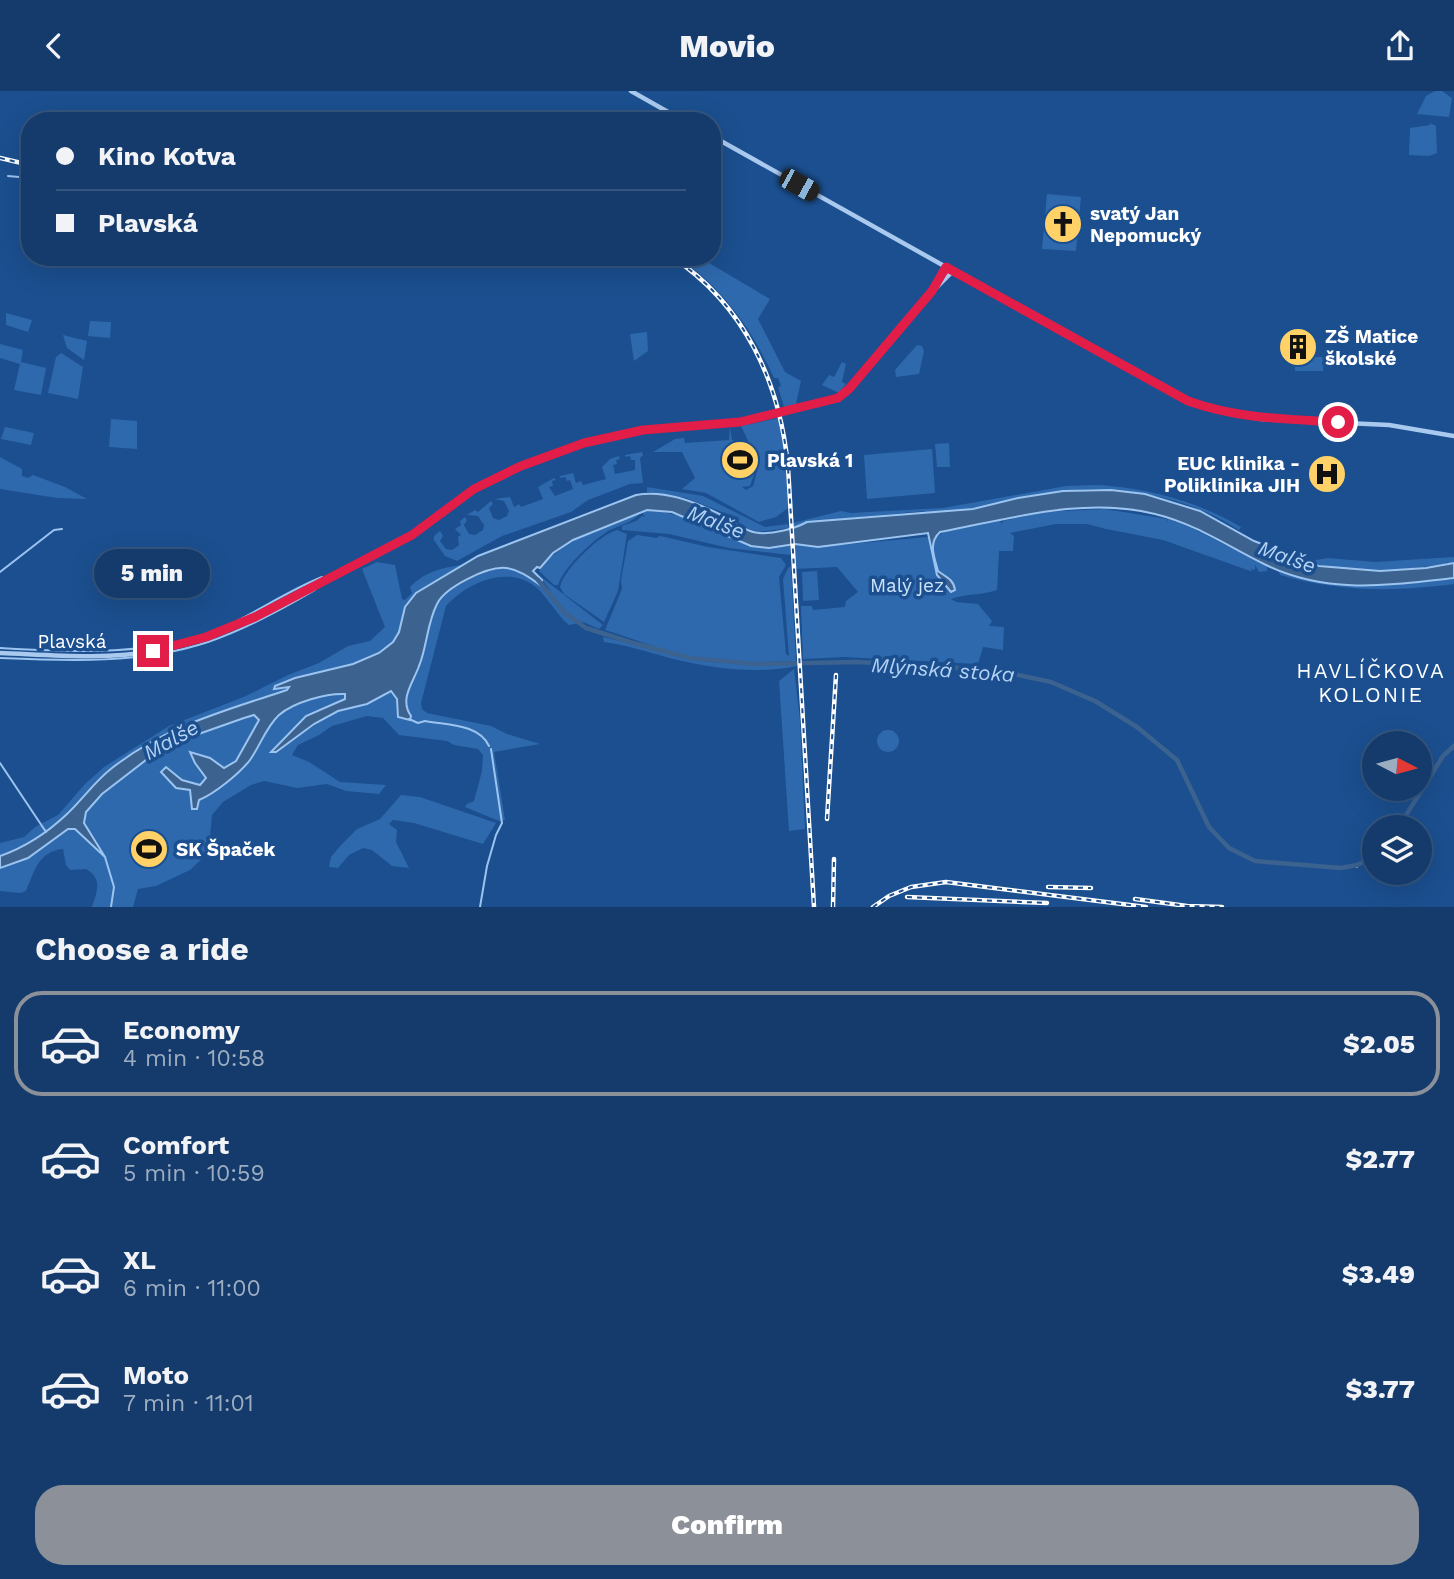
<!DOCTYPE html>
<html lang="en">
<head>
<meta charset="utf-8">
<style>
	body { margin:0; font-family:"Work Sans",sans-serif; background:#214673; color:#f1f3f6; height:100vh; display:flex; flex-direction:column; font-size:26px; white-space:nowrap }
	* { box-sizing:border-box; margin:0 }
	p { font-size:23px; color:#9dadc1 }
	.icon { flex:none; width:38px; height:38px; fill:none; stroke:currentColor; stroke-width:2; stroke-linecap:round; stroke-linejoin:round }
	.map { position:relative; height:816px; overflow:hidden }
	.details { display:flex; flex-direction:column; background:#143b6b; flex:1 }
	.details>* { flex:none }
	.top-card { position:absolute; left:21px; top:21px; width:700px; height:154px; border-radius:28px; box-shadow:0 7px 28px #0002,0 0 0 2px #33557e; display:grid; align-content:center; height:154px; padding:0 35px; background:#143b6b }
	.needle { width:46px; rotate:96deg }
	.fabs { position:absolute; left:1362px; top:640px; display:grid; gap:14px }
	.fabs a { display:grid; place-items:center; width:70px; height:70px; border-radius:50%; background:#143b6b; box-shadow:0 7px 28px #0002,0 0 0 2px #33557e; font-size:35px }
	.end { position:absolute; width:32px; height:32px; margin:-16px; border:9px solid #e11d48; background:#fff; box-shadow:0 0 0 4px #fff }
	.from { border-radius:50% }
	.bubble { position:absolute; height:49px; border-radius:24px; background:#143b6b; box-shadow:0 7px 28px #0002,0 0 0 2px #33557e; font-size:23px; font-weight:800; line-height:49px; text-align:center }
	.car { position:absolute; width:21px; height:42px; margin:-21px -10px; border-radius:9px; box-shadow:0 0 5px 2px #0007; background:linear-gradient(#222 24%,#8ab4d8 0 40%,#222 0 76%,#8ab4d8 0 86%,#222 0) }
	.top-card b { display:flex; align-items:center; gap:24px; height:66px; font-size:26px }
	.top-card b+b { border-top:2px solid #33557e }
	.top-card i { width:18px; height:18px; background:#f1f3f6 }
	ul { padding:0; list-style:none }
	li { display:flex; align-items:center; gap:21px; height:105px; margin:0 14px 10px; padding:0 21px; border:4px solid transparent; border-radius:28px }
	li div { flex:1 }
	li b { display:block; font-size:26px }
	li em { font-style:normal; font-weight:800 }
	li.on { border-color:#8c9099 }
	li>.icon { width:63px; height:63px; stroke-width:1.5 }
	h2 { padding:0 35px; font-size:32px; line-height:84px }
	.cta { display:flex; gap:14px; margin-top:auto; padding:14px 35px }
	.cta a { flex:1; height:80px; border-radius:28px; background:#8c9099; color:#fff; font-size:28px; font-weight:800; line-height:80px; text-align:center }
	header { display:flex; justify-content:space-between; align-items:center; height:91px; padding:0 35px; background:#143b6b; font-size:32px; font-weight:800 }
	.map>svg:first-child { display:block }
</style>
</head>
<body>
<header><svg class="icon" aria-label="back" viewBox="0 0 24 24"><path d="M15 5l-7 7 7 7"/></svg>Movio<svg class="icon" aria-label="share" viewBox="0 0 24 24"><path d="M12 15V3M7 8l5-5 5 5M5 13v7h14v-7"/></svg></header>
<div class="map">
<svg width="1454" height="816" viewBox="0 0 1454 816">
	<rect width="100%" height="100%" fill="#1b4f8f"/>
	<path fill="#2e69ad" d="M1435,0h7l10,7 -3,19 -32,-3 9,-18z
		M1430,32l6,3 1,27 -8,3 -20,-1 1,-27 20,-3z
		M1047,103l34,3 -5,54 -34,-2z
		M679,166h20l71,42 -12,20 27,53 16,9 -5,23 -12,3 -6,-20 3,-1 -3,-8h-4c-23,-51 -50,-87 -95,-121z
		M6,222l26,7 -4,12 -22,-7z
		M90,230l21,1 -1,16 -22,-2z
		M647,241l1,19 -14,10 -4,-27z
		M63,244l24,6 -3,19 -17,-12z
		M0,253l23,6 -2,12 25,6 -5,27 -27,-5 6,-26 -20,-6z
		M917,254l5,1 2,5 -5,23 -23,3 -1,-7z
		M61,262l22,14 -5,32 -30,-6 8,-36z
		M1295,266h29l-1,14h-28z
		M842,271l4,2 -4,18 4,2 -7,9 -17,-8 7,-10 5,2z
		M779,327l6,40 3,50 -12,9 -17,5 -53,-29 -24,-4 13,-11 -13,-26h-29l22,-13 9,-1 1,5 44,-3 1,-13 2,13c12,4 20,15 25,26l-7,20 -8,1 4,3 7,-4 6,-22 -18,-38z
		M111,328l26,2v28l-28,-2z
		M5,336l29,6 -3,12 -30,-6z
		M949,352l1,24h-13l-2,-23z
		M932,358l3,44 -68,6 -3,-44z
		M642,361l1,3 -3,3 3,25 -13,1 -42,16 -17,12 -69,24 -45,25 -12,-5 -11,-16v-4l6,-5 3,5 -3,5 6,8 6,1 7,-5 -1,-8 3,-2 -6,-6 6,-4 -1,-4 5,-4 2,3 -3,5 5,9 6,1 8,-5 1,-5 -6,-9 -11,-1 8,-5 3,2 13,-11 2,3 -4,4 4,10 6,2 8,-4 2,-5 -5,-10 -10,-2 16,-2 4,10 5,-3 2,3 22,-8 -5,-12 16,-9 2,2 -4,1 1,5 -4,1 6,9 18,-7 -3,-9 -3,1 -2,-4 -5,1v-2l13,-3 3,10 5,-2 2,4 23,-6 -4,-12 8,-8 9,-3 1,3 -4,1 1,4 -4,1 2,9 20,-4v-10h-4l-1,-4 -5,1v-2z
		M0,366l22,12v7l6,2 5,-3 32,12 22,12 -30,-1 -57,-9z
		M1066,395c15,0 30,-2 44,0 46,4 92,18 131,41l-2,3c-50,-33 -117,-46 -176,-39 -30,3 -59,13 -89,18 -16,3 -33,3 -49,5v-3l-119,11 -13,6v-5l48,-12 10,2 92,-5z
		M647,396l56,9 62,31 23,-3 1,4 -30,4 -10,-3 -27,-17 -36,-14 -39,-6z
		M1105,418l62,10v3l1,-3c35,12 66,31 99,48v4l-8,1 -4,-7v5l-5,-1 3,3 -90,-32 -57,-11 -19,-5h-31l-46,9 4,3 -1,15h-14l-2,39c-16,6 -30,3 -46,9l5,3 22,2 14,17 -3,5 15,1 -1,23 -20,-3 -5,17 -134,-7 -41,2 -2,-53h11l1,4 32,-3 1,-6 12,-9 -21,-25 -42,2v-25l23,3 120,-11 6,-4 56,-11 2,3 1,-3 39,-9z
		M644,420h16l27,7 63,28 19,2 21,-3v10l-61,-7 -60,-14 -47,-4v-4l14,-5 6,-5 3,1 -2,-3z
		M641,421c-8,11 -22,13 -33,19 -17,11 -44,36 -50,54h-4l-15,-14c23,-33 67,-44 102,-59z
		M617,439l10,4 -9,57 -14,31 -40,-28 -4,-7c4,-18 39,-52 57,-57z
		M637,444l20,3 2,-2 6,1 43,10 73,11 5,7 -7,12 7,77 3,2 -6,-77 5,-11 3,-2 5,95c-35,1 -68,3 -103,-4 -30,-6 -58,-18 -88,-27l17,-41 -1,-9 7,-39z
		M1287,463l23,7 18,-3 47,4 79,-5v5l-6,2 -2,-3v3c-57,8 -106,12 -159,-10z
		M377,471l18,3 7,34 3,1 7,-7 -2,-6c14,-15 33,-20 52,-22l-20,13 -40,38 -3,16 -6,10 -14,11 -26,11 -58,14 -20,11 10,-3 4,1 -2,3c-63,21 -121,36 -175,78 -17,13 -29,31 -45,46 -20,19 -41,32 -67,42v-13l24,-6 11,-10 23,-12 27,-31 19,-17 65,-41 77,-30 42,-21 31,-12 29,-17 22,-5 15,-14 -23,-58z
		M505,477l18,4 16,12 2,-2 10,9 -15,-18 67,52 -4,4 -16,-7 -14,3c-13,-11 -20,-26 -32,-37 -27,-24 -70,-6 -91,18l-25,97 1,6 5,4 64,13 16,8 33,10 -46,8 11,68 -6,1 -34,-14 2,-3 7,-3 8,-30 1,-16 -5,-6 -24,-4 -7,-4 -48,-6 -16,-17 -16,-2 -35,10 -13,9 -21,10 -6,10 17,7 31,20 46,3 -7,9 -33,-3 -19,-7 -30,4 -33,-7 -13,4 -28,17 -11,13 -3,33 -3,7 -16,15 -34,16 -18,3 -5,18h-41c5,-16 11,-28 -6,-38l-16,1 -4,-5 -3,-16c-25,2 -29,24 -37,42l-6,2 -20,-2v-23l28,-10 40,-29h7l28,25 -19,-32 2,-10 16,-18 53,-41 21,-11 68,-24 10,-3 5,5 -23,41 -13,8 -13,-11 -15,5 11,15 -6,7 -18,-5 -16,-13 -4,4 14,17 14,2 2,19h4l3,-9c15,-6 40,-26 51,-40 10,-14 16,-33 29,-45 15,-14 47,-21 66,-21v5l-39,17 -34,35 66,-40 29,-7 25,-13 5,8 1,18 13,-1c-5,-7 -5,-12 -4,-20 1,-11 9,-20 13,-31 6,-16 8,-49 17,-63 12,-19 47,-31 68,-34z
		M817,480l2,29 -16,1 -1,-29z
		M1279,481c63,21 112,13 175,7v5c-63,8 -113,8 -174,-9z
		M603,546l104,25 90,2v2c-38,8 -81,3 -119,-6 -25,-6 -49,-15 -74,-18z
		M794,578l6,51 5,109 -16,2 -10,-150z
		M877 650a11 11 0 1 1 22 0a11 11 0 1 1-22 0Z
		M401,704l19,2 76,26 -13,21 -69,-21 -21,-3 -4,4 8,6 -1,12 13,26 -17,-2 -20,-16 -9,-2 -14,7 -11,13 -9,-1 2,-10 10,-12 16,-16 23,-10z"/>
	<path fill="#3c6290" stroke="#9cc4f0" stroke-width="2" d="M1111,399l34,4 55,17 54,30 65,25 61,5 46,-3 28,-5v15c-65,7 -126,17 -188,-13 -37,-18 -70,-41 -111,-51 -69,-18 -146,5 -215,18 -12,11 -6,24 -2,39 6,5 16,8 17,19l-4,2 -14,-17 -9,-42 -110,14 -23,-3 -26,4 -18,-2 -79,-34 -25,-2 -74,30 -20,13 -13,15 -3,-1 -4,4 9,9 -2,5c-11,-8 -20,-15 -34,-17 -18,-2 -61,19 -69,36 -10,19 -10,43 -18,62 -6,17 -20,33 -8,50l-1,4 -12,-3 -1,-18 -6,-8 -24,13 -29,7 -24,13 -38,28h-5l35,-36 39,-17v-5c-18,-1 -51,8 -66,21 -13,12 -19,31 -29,45 -11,14 -36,34 -51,40l-2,9h-5l-2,-19 -14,-2 -15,-16 5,-5 16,13 18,5 6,-7 -11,-15 -5,-11 20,6 14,10 12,-7 23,-41 -5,-5 -10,3 -68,24 -21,11 -53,41 -16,18 -2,11 21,34 -30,-28h-7l-40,29 -28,10v-12c26,-9 47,-23 67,-42 16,-15 28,-33 45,-46 54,-42 112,-57 175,-78l2,-3 -15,2 1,-3 20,-8 58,-14 26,-11 14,-11 6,-10 6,-25 11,-14 62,-37 158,-61c30,-6 63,8 89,22 10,6 22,15 34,16 15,1 35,-4 48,-11l166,-13 45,-11 45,-7z"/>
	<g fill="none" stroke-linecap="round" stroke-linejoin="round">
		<path stroke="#9cc4f0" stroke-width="2" d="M8,85l22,2
			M0,481l54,-42 8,-1
			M0,557c73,4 153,9 222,-20 34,-15 65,-37 100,-51
			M0,567c69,3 142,6 208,-16 38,-13 73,-32 107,-52
			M409,628l9,4 7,-2c22,4 54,3 64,25
			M0,672l46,69
			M105,766l9,30 -3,20
			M1357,774v2
			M480,816l7,-41 9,-31 6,-12 -11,-74"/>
		<path stroke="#3c6290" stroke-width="4.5" d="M538,489l27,33 21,15 47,15 57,15 66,6 100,-2 90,5 54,4 51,11 44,19 42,26 40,33 32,67 20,21 26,13 86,7 16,-3 17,-8
			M1398,737l45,-72 11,-10"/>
		<path stroke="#a9c9ee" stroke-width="4.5" d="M631,0l53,30
			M712,45l359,201 117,64 36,11 37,7 128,6 65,11
			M932,199l14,-23
			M0,562c52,2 104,7 155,-2 86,-16 167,-69 244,-109l23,-14 52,-39 47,-23 63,-23 59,-13 97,-8 99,-24 10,-9 68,-82 36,-36"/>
		<defs>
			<path id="rail" d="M0,67l30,7
				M672,166c73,48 108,126 116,210l26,440
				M827,728l9,-144
				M1048,796l43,1
				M907,806l140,6
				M1135,808l52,7 35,1
				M833,816l1,-48
				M873,816l16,-11 22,-9 35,-5 200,25"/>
		</defs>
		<use href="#rail" stroke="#fff" stroke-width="4.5"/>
		<use href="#rail" stroke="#1b4f8f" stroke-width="2" stroke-dasharray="5" stroke-linecap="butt"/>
	</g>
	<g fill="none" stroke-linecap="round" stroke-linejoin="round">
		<path stroke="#e11d48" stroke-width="9" d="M153,560l53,-14 49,-20 157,-82 62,-46 47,-23 63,-23 59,-13 97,-8 98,-24 11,-9 83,-98 14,-24 242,134c51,18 97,18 150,21"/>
	</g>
	<defs>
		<symbol id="church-disc" viewBox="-11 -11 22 22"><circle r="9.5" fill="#ffd166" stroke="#1b4f8f"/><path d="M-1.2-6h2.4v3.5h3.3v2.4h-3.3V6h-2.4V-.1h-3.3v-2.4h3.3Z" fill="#111"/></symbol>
		<symbol id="building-disc" viewBox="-11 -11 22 22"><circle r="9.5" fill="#ffd166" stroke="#1b4f8f"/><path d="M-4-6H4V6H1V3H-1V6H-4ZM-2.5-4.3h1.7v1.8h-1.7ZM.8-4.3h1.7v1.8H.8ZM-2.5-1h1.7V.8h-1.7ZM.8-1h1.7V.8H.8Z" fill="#111"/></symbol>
		<symbol id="stadium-disc" viewBox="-11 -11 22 22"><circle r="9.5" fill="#ffd166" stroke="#1b4f8f"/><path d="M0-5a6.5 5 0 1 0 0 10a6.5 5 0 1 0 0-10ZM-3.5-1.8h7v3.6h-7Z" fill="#111"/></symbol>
		<symbol id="hospital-disc" viewBox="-11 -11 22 22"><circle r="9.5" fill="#ffd166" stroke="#1b4f8f"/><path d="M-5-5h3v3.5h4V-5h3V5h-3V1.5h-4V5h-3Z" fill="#111"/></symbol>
	</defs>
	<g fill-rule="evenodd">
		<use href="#church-disc" x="1041" y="111" width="44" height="44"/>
		<use href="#building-disc" x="1276" y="234" width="44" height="44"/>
		<use href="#stadium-disc" x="718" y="347" width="44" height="44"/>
		<use href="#hospital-disc" x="1305" y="361" width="44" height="44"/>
		<use href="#stadium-disc" x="127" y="736" width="44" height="44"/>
	</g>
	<g text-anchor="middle" stroke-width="7" stroke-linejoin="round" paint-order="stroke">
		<g font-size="19" font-weight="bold" fill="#fff" stroke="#1b4f8f" text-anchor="start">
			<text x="1090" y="129">svatý Jan<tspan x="1090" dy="22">Nepomucký</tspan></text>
			<text x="1325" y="252">ZŠ Matice<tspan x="1325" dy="22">školské</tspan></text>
			<text x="767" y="376">Plavská 1</text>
			<text x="1300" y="379" text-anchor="end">EUC klinika -<tspan x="1300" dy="22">Poliklinika JIH</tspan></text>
			<text x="176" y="765">SK Špaček</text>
		</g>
		<g font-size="19" fill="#cfe3fa" stroke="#1b4f8f">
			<text x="907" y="501">Malý jez</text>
		</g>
		<g font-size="19" fill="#fff" stroke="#1b4f8f">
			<text x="72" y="557">Plavská</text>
		</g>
		<g font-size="21" font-style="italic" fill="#b5d3f5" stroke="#1b4f8f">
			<text transform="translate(716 431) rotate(21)" y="7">Malše</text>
			<text transform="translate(1287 466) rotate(20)" y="7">Malše</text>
			<text transform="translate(943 579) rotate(4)" y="7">Mlýnská stoka</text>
			<text transform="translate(171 649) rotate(-29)" y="7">Malše</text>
		</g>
		<g font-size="21" letter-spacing="2" fill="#fff" stroke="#1b4f8f">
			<text x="1371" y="587">HAVLÍČKOVA<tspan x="1371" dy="24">KOLONIE</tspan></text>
		</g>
	</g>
</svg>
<div class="fabs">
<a><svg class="needle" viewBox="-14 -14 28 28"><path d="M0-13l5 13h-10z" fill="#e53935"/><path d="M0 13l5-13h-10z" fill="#9dadc1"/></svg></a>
<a><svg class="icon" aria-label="layers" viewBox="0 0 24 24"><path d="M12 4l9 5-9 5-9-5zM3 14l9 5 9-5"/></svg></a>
</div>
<i class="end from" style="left:1338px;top:331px"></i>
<i class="end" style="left:153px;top:560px"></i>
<div class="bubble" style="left:94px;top:458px;width:116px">5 min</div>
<i class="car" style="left:799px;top:94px;rotate:119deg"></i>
<div class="top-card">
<b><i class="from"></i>Kino Kotva</b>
<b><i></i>Plavská</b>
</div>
</div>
<section class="details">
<h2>Choose a ride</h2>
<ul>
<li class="on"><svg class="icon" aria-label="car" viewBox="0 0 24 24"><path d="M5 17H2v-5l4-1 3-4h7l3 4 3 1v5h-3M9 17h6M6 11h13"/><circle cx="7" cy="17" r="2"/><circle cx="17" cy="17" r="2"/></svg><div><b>Economy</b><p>4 min · 10:58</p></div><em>$2.05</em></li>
<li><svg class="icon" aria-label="car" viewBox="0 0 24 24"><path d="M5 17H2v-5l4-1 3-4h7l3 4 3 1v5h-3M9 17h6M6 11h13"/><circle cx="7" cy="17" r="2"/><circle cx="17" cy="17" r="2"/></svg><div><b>Comfort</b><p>5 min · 10:59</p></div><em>$2.77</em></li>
<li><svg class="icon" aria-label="car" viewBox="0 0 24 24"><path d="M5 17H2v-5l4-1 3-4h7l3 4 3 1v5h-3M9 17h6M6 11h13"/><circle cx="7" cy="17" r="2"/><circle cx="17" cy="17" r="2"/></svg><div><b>XL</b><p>6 min · 11:00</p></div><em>$3.49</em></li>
<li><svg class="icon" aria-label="car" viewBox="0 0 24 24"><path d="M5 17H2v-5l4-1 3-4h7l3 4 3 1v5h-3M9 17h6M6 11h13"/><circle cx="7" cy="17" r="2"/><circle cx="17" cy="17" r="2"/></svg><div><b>Moto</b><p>7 min · 11:01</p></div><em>$3.77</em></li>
</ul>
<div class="cta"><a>Confirm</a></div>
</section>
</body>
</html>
